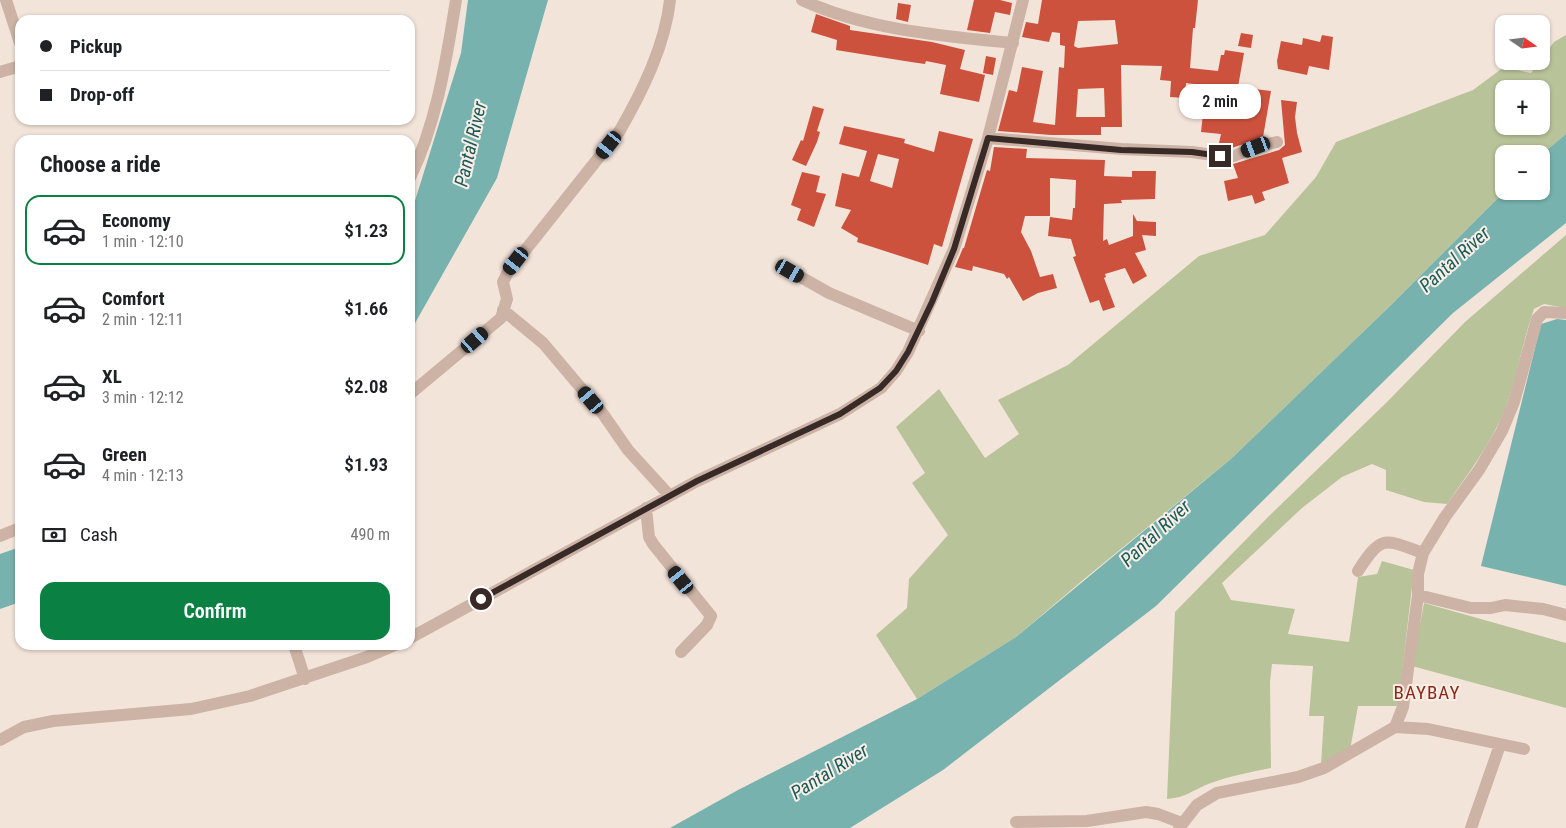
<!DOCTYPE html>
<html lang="en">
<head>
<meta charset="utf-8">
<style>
	body { margin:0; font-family:"Roboto Condensed",sans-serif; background:#f6f6f6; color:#202124; height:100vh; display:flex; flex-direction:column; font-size:19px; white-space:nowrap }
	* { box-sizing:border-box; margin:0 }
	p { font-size:16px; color:#757577 }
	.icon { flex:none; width:28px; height:28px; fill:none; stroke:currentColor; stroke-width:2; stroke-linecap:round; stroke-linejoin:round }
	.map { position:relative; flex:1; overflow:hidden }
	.side { position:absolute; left:15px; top:135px; width:400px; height:515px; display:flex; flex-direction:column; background:#fff; border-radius:15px; box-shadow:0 1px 4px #0004 }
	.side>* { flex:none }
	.guide { position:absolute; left:15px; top:15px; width:400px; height:110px; border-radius:15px; box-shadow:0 1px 4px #0004; display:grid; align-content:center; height:110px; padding:0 25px; background:#fff }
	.needle { width:32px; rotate:104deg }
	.controls { position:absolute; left:1495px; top:15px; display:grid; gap:10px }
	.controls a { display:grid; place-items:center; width:55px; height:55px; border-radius:10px; background:#fff; box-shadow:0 1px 4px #0004; font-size:25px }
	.end { position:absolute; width:22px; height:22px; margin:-11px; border:6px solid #372a27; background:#fff; box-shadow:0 0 0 2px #fff }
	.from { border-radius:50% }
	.bubble { position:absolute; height:35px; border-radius:15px; background:#fff; box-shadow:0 1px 4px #0004; font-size:16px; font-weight:600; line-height:35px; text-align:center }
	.car { position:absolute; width:15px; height:30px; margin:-15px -8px; border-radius:6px; box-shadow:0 0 4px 1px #0007; background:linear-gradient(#222 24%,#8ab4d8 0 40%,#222 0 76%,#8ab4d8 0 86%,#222 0) }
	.guide b { display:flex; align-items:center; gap:18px; height:48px; font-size:19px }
	.guide b+b { border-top:1px solid #e0e0e0 }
	.guide i { width:12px; height:12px; background:#202124 }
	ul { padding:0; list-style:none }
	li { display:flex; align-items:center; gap:15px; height:70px; margin:0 10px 8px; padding:0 15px; border:2px solid transparent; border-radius:15px }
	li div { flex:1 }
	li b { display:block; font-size:19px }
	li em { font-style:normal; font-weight:600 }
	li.on { border-color:#0b8043 }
	li>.icon { width:45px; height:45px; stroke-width:1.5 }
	h2 { padding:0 25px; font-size:22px; line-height:60px }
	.pay { display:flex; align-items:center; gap:12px; height:55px; padding:0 25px; font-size:19px }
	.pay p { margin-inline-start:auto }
	.primary-button { display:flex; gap:10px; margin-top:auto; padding:10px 25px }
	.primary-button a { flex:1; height:58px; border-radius:15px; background:#0b8043; color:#fff; font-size:20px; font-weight:600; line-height:58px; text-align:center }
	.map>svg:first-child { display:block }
</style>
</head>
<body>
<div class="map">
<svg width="1566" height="828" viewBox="0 0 1566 828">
	<rect width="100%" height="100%" fill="#f3e4da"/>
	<path fill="#b9c399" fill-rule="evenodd" d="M1566,35v99l-25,21 -37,-1 1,37 -116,116 -157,151 -149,122 -67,57 -99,62 -41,-64 31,-27 2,-29 39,-44 -36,-52 13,-10 -29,-46 43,-38 46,69 34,-24 -21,-34 70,-35 131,-109 66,-21 51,-58 20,-35 137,-52 31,-23 27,6 23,-31zM1504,89h37v37h-37z
		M1566,235v73l-22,-4 -10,5c-10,29 -16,60 -25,89 -13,39 -39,73 -62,106l-23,-2 -38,-12v-20l-14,-6 -30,13 -40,31 -80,75 9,17 64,9 -7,25 61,8 9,-65 19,-3 5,-13 32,9 -16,136h-40l-8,44 -29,15 3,-49h-15l4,-50 -41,-2 -2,18 1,86c-20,4 -41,8 -60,15 -19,7 -23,14 -44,16l8,-187 93,-95 119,-115 78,-80z
		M1424,603l142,40v65l-154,-42z"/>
	<path fill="#77b2ae" d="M468,0h80l-51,178 -87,154v-122l4,-6 47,-151z
		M1566,134v89l-113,90 -297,293 -213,164 -93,58h-180l68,-38 179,-91 99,-62 216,-179 157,-151 116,-116h36v-36z
		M1557,319l9,1v266l-85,-20 60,-242z
		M20,547v55l-20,7v-55z"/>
	<path fill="#cd523d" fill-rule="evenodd" d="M974,0h26l12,3 -2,12 -15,-3 -5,21 -23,-3z
		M1042,0h156l-3,28h-2l-3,40 28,3 3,-16h3l1,-5 19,3 -6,34 33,4 -8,46 -31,11h-10l-3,-5 2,-9 -20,-2 2,-18 17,2 4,-28 -38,-5 -1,15 -15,-1 1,-16 -11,-1 2,-14 -41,-1 1,62h-21v8h-50l-53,-4 11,-41 8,2 5,-25 21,4 -10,51 22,3 4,-58 5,1 1,-22 -5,-1v-12l-8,-1 -3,10 -27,-5 4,-15 12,2zM1115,20l3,24 -40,4 -4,-2 4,-25zM1104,88l1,29h-29l2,-28z
		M898,3l13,2 -3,17 -12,-3z
		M816,14l34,12v4l82,12 33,8 -5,19 25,6 -6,27 -39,-8 6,-29 -20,-4 -1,3 -14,-2 -75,-12 1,-10 -26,-8z
		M1241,33l12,2 -2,13 -13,-2z
		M1322,35l11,2 -4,33 -20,-4 -2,9 -29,-6 -1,-8 4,-20 21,4 1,-7 17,4z
		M986,56l10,2 -3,17 -10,-2z
		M1281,100l16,2 -2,15 2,16 5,19 -20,6 7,25 -27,9 3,8 -10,4 -3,-9 -24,6 -4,-20 14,-3 -5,-14 46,-14 6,-5z
		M813,106l11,3 -7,22 3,1 -3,10 -11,24 -14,-6 9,-20 2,1z
		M844,126l61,13 -1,4 30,9 5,-21 34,8 -31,108 -8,-3 -6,21 -71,-23 1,-4 -17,-10 10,-18 -16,-4 7,-33 17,4 8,-26 -28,-7zM878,154l21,5 -7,29 -22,-7z
		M994,147l33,2 -1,9 79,2 -1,16 28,1v-6h24l-1,28 -34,1 1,3 -18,1 -1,37 4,-2 2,6 24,-9v-22l4,7 19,1v14l-14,-1 4,15 -11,3 12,23 -14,8 -8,-16 -20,6 1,3 -2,1 11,29 -12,4 -4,-11 -9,3 -17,-46 3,-1 -5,-17 -23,-3 2,-19 22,3 1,-12h2l1,-28 -26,-2v38h-25l-4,16 10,19 9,26 13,-3 4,14 -19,5 -15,8 -14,-24 -2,2 -3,-5 -31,-8 -1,5 -17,-4 8,-19h1l23,-78 3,1z
		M802,172l18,4 -4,16 10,2 -12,33 -17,-7 4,-11 -10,-4z"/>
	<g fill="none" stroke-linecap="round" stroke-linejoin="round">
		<path stroke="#ccb3a5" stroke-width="12" d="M6,0l14,43
			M802,0c65,30 140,36 211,43
			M0,72l20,-6
			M988,138l133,11 71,3 28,4h14l22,-9 21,-5
			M410,178c27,-56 36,-117 46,-178
			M790,271l39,22 90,38
			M503,310l40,33 60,71 25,36 41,45
			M410,394l91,-76 6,-19 -4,-17 5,-10 111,-140c23,-40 46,-86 51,-132
			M646,508l3,29 4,7 58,72 -4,9 -26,27
			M0,536l20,-8
			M1358,571c24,-37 26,-32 65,-18
			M1418,595l53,13h20l14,-3 38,4 23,6
			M410,638l287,-157 143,-67 41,-26 15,-17 12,-19 46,-103 34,-111 35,-138
			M294,645l11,34
			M1395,727l8,-20 15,-112v-21l5,-21 22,-36 34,-47 23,-39 12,-29 23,-83 7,-7 22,1
			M0,740l24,-13 29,-6 138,-12 59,-13 117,-39 28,-12
			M1016,822l71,-1 59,-9 12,2 24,9
			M1179,828l18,-23 20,-12 81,-16 26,-9 71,-41 33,2 96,20
			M1471,828l29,-83"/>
	</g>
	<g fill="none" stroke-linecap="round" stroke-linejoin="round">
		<path stroke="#372a27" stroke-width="6" d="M481,599l216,-118 143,-67 40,-26 16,-17 12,-19 24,-50 22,-53 34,-111 133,12 71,2 28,4"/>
	</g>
	<g text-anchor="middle" stroke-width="4" stroke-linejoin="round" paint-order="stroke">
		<g font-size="19" font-style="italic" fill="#1a5b59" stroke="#faefe6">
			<text transform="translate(470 144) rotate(-77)" y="7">Pantal River</text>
			<text transform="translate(1454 259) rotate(-42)" y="7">Pantal River</text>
			<text transform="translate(1155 533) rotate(-43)" y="7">Pantal River</text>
			<text transform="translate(829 771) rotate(-32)" y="7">Pantal River</text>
		</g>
		<g font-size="19" letter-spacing="1" fill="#8b2a1b" stroke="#faefe6">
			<text x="1427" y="699">BAYBAY</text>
		</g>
	</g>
</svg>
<div class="controls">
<a><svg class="needle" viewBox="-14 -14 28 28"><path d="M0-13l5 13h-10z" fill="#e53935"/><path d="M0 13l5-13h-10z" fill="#757577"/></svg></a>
<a>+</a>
<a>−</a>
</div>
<i class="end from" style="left:481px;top:599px"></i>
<i class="end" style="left:1220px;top:156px"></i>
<div class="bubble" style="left:1179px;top:84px;width:82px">2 min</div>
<i class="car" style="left:609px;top:145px;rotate:218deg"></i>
<i class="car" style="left:1256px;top:147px;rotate:249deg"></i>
<i class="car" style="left:516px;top:261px;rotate:218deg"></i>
<i class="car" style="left:790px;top:271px;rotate:120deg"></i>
<i class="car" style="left:475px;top:340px;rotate:49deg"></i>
<i class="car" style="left:591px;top:400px;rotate:320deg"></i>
<i class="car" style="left:681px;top:580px;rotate:321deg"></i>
<div class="guide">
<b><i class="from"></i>Pickup</b>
<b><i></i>Drop-off</b>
</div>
<section class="side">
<h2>Choose a ride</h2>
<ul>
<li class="on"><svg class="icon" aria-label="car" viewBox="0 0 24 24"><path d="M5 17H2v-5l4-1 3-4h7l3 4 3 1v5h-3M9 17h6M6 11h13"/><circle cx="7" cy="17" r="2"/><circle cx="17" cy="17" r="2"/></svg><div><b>Economy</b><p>1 min · 12:10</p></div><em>$1.23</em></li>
<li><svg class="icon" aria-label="car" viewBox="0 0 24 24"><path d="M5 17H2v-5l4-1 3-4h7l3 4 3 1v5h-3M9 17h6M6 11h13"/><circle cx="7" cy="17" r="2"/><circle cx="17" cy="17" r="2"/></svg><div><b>Comfort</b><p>2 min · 12:11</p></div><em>$1.66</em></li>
<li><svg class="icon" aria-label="car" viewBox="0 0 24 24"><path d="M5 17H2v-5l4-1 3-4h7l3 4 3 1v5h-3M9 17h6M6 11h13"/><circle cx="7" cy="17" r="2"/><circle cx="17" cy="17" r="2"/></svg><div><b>XL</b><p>3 min · 12:12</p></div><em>$2.08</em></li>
<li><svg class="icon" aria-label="car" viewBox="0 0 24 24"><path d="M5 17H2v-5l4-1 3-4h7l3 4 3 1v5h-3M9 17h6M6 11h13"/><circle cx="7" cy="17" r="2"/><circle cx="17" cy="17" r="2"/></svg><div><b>Green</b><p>4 min · 12:13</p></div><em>$1.93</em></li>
</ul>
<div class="pay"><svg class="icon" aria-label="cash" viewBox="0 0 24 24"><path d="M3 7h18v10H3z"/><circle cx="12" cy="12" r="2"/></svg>Cash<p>490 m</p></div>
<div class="primary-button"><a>Confirm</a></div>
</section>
</div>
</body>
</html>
